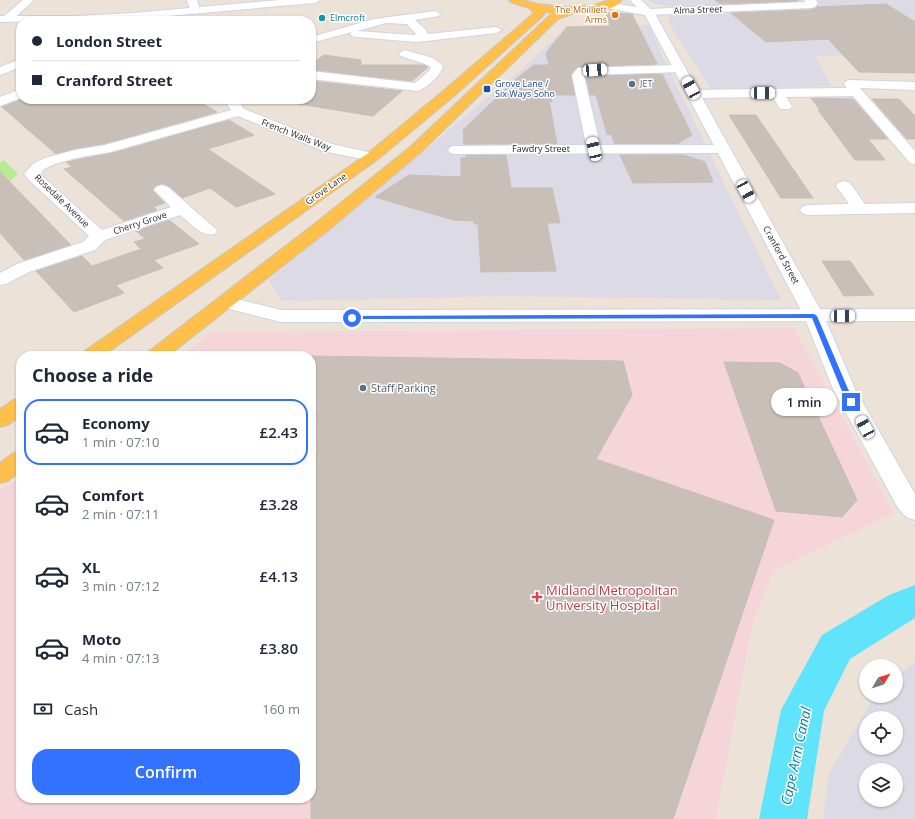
<!DOCTYPE html>
<html lang="en">
<head>
<meta charset="utf-8">
<style>
	body { margin:0; font-family:"Open Sans",sans-serif; background:#f6f6f7; color:#1f2937; height:100vh; display:flex; flex-direction:column; font-size:15px; white-space:nowrap }
	* { box-sizing:border-box; margin:0 }
	p { font-size:13px; color:#747a83 }
	.icon { flex:none; width:22px; height:22px; fill:none; stroke:currentColor; stroke-width:2; stroke-linecap:round; stroke-linejoin:round }
	.map { position:relative; flex:1; overflow:hidden }
	.side { position:absolute; left:16px; top:351px; width:300px; height:452px; display:flex; flex-direction:column; background:#fff; border-radius:16px; box-shadow:0 1px 3px #0004 }
	.side>* { flex:none }
	.guide { position:absolute; left:16px; top:16px; width:300px; height:88px; border-radius:16px; box-shadow:0 1px 3px #0004; display:grid; align-content:center; height:88px; padding:0 16px; background:#fff }
	.needle { width:26px; rotate:51deg }
	.controls { position:absolute; left:859px; top:659px; display:grid; gap:8px }
	.controls a { display:grid; place-items:center; width:44px; height:44px; border-radius:50%; background:#fff; box-shadow:0 1px 3px #0004; font-size:20px }
	.end { position:absolute; width:18px; height:18px; margin:-9px; border:5px solid #3371ff; background:#fff; box-shadow:0 0 0 2px #fff }
	.from { border-radius:50% }
	.bubble { position:absolute; height:28px; border-radius:14px; background:#fff; box-shadow:0 1px 3px #0004; font-size:13px; font-weight:600; line-height:28px; text-align:center }
	.car { position:absolute; width:12px; height:24px; margin:-12px -6px; border-radius:5px; box-shadow:0 0 3px 1px #0007; background:linear-gradient(#fff 24%,#345 0 40%,#fff 0 76%,#345 0 86%,#fff 0) }
	.guide b { display:flex; align-items:center; gap:14px; height:38px; font-size:15px }
	.guide b+b { border-top:1px solid #e0e1e3 }
	.guide i { width:10px; height:10px; background:#1f2937 }
	ul { padding:0; list-style:none }
	li { display:flex; align-items:center; gap:12px; height:66px; margin:0 8px 6px; padding:0 8px; border:2px solid transparent; border-radius:16px }
	li div { flex:1 }
	li b { display:block; font-size:15px }
	li em { font-style:normal; font-weight:600 }
	li.selected { border-color:#3371ff }
	li>.icon { width:36px; height:36px; stroke-width:1.5 }
	h2 { padding:0 16px; font-size:18px; line-height:48px }
	.pay { display:flex; align-items:center; gap:10px; height:44px; padding:0 16px; font-size:15px }
	.pay p { margin-inline-start:auto }
	.primary-button { display:flex; gap:8px; margin-top:auto; padding:8px 16px }
	.primary-button a { flex:1; height:46px; border-radius:16px; background:#3371ff; color:#fff; font-size:16px; font-weight:600; line-height:46px; text-align:center }
	.map>svg:first-child { display:block }
</style>
</head>
<body>
<div class="map">
<svg width="915" height="819" viewBox="0 0 915 819">
	<rect width="100%" height="100%" fill="#ede2d8"/>
	<path fill="#dcdae4" fill-rule="evenodd" d="M649,0h266v54l-100,2 16,30 -120,3 -41,-64 -2,-9 115,-7 -10,-5 -98,4 -22,-5z
		M649,25l12,28 120,247 -278,-4 -222,5 -12,-21 258,-215 40,-38z
		M915,661v158h-92l6,-46 45,-76 22,-1v-18zM866,718h30v30h-30zM866,770h30v30h-30z"/>
	<path fill="#f5d4da" d="M794,328l100,185 -120,57 -22,54 -36,195h-716v-328l21,-15v322h290v-442h-130l31,-24z"/>
	<path fill="#b8ea8f" d="M4,160l14,14 -8,7 -10,2v-21z"/>
	<g fill="none" stroke-linecap="round" stroke-linejoin="round">
		<path fill="#60e4fb" fill-rule="evenodd" d="M915,585v33l-65,41 -26,52 -17,108h-48l22,-109 41,-75 67,-40z"/>
	</g>
	<path fill="#c8bfb8" stroke="#c8beb2" d="M715,0h82l1,1 -78,3z
		M886,4l29,18v51l-56,-1 -31,-33 -62,3 -35,-29 80,-3 6,-3z
		M606,13l26,1 25,50 -80,3 -6,8 4,20h-24l1,7 -3,-1 8,43h-93l-1,-14 53,-51 18,-14h15l-3,-12 21,-26 43,-1z
		M324,55l37,5v5h63l4,2 -16,14 -101,-11v-6z
		M662,74l30,61 -15,9h-62l-4,-9 -4,-1 -11,-39h-6l-4,-19z
		M311,81l91,10 -29,25 -105,-17h43z
		M811,98l42,1 35,40h-20l17,21h-30l-37,-50h2z
		M22,99h173l22,13 -112,32 -49,10 -54,-47z
		M872,99h27l16,17v23h-8z
		M729,115h27l57,83h-32z
		M229,120l25,15 -46,14 67,45 -39,13 -26,-19 -28,10 -13,-12 -7,-2 -6,2 -3,4 12,13 -12,4 4,3 -33,11 -60,-52 8,-2 -6,-5 45,-9z
		M466,155h40l5,33h41l8,35h-13l9,48 -75,1 -3,-48h-4v-3l-21,-1 -78,-23 34,-22 52,2v-19h5z
		M620,155h63l22,7 8,20 -80,1z
		M0,172l71,73 -47,15 -24,-27z
		M169,220l30,24 -45,16 9,8 -47,17 8,8 -50,19 -38,-41 46,-15 10,10 49,-17 -7,-7 11,-3 -9,-8z
		M822,261h28l24,34 -30,1z
		M311,356l312,5 9,34 -36,64 178,61 -101,299h-362z
		M724,362l56,1 18,10 59,127 -15,17 -66,-6z"/>
	<g fill="none" stroke-linecap="round" stroke-linejoin="round">
		<defs>
			<path id="street" d="M23,0h11l-23,21h-8l-1,-2 1,-2z
				M187,0h10l3,10 -1,2h-8z
				M804,0h12l2,3 -3,4 -4,1 -162,7 -5,-3 5,-3 156,-7z
				M435,11l5,3 -1,2 -24,4 11,10 2,4 68,-7 6,3 -6,3 -79,9 -61,-5 -4,-1 -2,-2 2,-2 -41,11v-6l63,-18zM386,23l21,1 9,10 -1,1 -58,-4z
				M405,50l28,8 10,8c-2,9 -16,22 -25,25l-107,-12v-8l104,12 15,-13 1,-3 -6,-3 -24,-8 -2,-2 2,-2z
				M21,59v8l-21,8v-8z
				M680,65l4,1 2,3 -2,3 -99,3 -1,1 16,69h123l5,1 2,3 -2,3 -5,1 -268,1 -5,-1 -2,-3 2,-3 5,-1 131,-1 -14,-70 6,-7z
				M850,80l65,2v8l-55,-2 55,63v13l-5,-1 -57,-67 -67,1 6,9 -2,3h-10l-7,-12 -79,1 -5,-1 -1,-3 1,-3 5,-1 153,-2 -3,-4 2,-3z
				M21,89v9l-21,8v-9z
				M232,99h10l2,2 -3,4 3,4 88,35 45,10 2,3 -2,3 -5,1 -49,-10 -85,-35 -127,36 -35,6 -21,6 -11,5 -4,5 62,56 69,-23 -17,-17 2,-3 6,-2 6,2 49,43 -2,4c-14,3 -25,-11 -35,-19l-75,25 -10,10 -66,22 -23,12 -6,1v-12l17,-9 66,-22 6,-6 -60,-56 -5,-6 10,-11 11,-5 30,-8 30,-5 126,-35 -4,-6z
				M844,181l6,2 15,21 50,-1v10l-107,2 -6,-2 -2,-3 2,-3 6,-2 41,-1 -13,-18 2,-3z
				M225,296l56,14 634,-1v12l-634,1 -63,-16 -2,-4 2,-4z"/>
			<path id="secondary" d="M280,0h40l-5,3 -182,16 -133,3v-6h74l59,-3z
				M630,0h11l13,12 170,304 31,73 60,105v26l-9,-3 -8,-9 -65,-119 -29,-73 -159,-301 -39,-7 -5,-3 5,-3 31,5z"/>
			<path id="primary" d="M509,0h14l14,4 29,3 28,-2 15,-5h13c-11,14 -34,10 -49,14 -5,1 -10,3 -15,5l-138,134 -90,76 -162,127h-23l3,-4 170,-131 92,-74 140,-132 5,-2 -11,-1v3l-91,82 -76,63 -274,196h-23l3,-4 284,-198 76,-63 91,-78 -5,-5 -19,-6z
				M21,398v18l-13,9 -8,2v-18l13,-9z
				M21,451v20l-13,10 -8,2v-20l13,-10z"/>
		</defs>
		<use href="#street" stroke="#ced4e4" stroke-width="2"/>
		<use href="#secondary" stroke="#ced4e4" stroke-width="2"/>
		<use href="#primary" stroke="#c7c7c7" stroke-width="2"/>
		<use href="#street" fill="#fff" fill-rule="evenodd"/>
		<use href="#secondary" fill="#fff" fill-rule="evenodd"/>
		<use href="#primary" fill="#ffc04b" fill-rule="evenodd"/>
	</g>
	<path fill="#3371ff" d="M814,314l3,2 31,73 7,13 -1,1h-5l-8,-14 -29,-71 -460,1 -3,-1 3,-2z"/>
	<circle fill="#e8710a" stroke="#fff" stroke-width="1.5" cx="615" cy="15" r="4"/>
	<circle fill="#0f9aa8" stroke="#fff" stroke-width="1.5" cx="322" cy="18" r="4"/>
	<g fill="#5c6f8a" stroke="#fff" stroke-width="1.5">
		<circle cx="632" cy="84" r="4"/>
		<circle cx="363" cy="388" r="4"/>
	</g>
	<rect fill="#1a4fb4" stroke="#fff" stroke-width="1.5" x="483" y="85" width="8" height="8" rx="2"/>
	<path fill="#e0444e" stroke="#fff" stroke-width="1.5" d="M535 591h4v4h4v4h-4v4h-4v-4h-4v-4h4z"/>
	<g text-anchor="middle" stroke-width="3" stroke-linejoin="round" paint-order="stroke">
		<g font-size="9" fill="#c56008" stroke="#fff" text-anchor="end">
			<text x="607" y="13">The Moilliett<tspan x="607" dy="10">Arms</tspan></text>
		</g>
		<g font-size="9" fill="#292929" stroke="#fff">
			<text transform="translate(698 10) rotate(-2)" y="3">Alma Street</text>
			<text transform="translate(296 135) rotate(21)" y="3">French Walls Way</text>
			<text x="541" y="152">Fawdry Street</text>
			<text transform="translate(326 189) rotate(-35)" y="3">Grove Lane</text>
			<text transform="translate(62 201) rotate(44)" y="3">Rosedale Avenue</text>
			<text transform="translate(140 223) rotate(-18)" y="3">Cherry Grove</text>
			<text transform="translate(781 255) rotate(61)" y="3">Cranford Street</text>
		</g>
		<g font-size="9" fill="#0d838f" stroke="#fff" text-anchor="start">
			<text x="330" y="21">Elmcroft</text>
		</g>
		<g font-size="9" fill="#164399" stroke="#fff" text-anchor="start">
			<text x="495" y="87">Grove Lane /<tspan x="495" dy="10">Six Ways Soho</tspan></text>
		</g>
		<g font-size="9" fill="#4e5e75" stroke="#fff" text-anchor="start">
			<text x="640" y="87">JET</text>
		</g>
		<g font-size="11" fill="#4e5e75" stroke="#fff" text-anchor="start">
			<text x="371" y="392">Staff Parking</text>
		</g>
		<g font-size="13" fill="#be3a42" stroke="#fff" text-anchor="start">
			<text x="546" y="595">Midland Metropolitan<tspan x="546" dy="15">University Hospital</tspan></text>
		</g>
		<g font-size="14" font-style="italic" fill="#0080a5" stroke="#fff">
			<text transform="translate(796 756) rotate(-78)" y="5">Cape Arm Canal</text>
		</g>
	</g>
</svg>
<div class="controls">
<a><svg class="needle" viewBox="-14 -14 28 28"><path d="M0-13l5 13h-10z" fill="#e53935"/><path d="M0 13l5-13h-10z" fill="#747a83"/></svg></a>
<a><svg class="icon" aria-label="locate" viewBox="0 0 24 24"><circle cx="12" cy="12" r="6"/><path d="M12 2v4M12 18v4M2 12h4M18 12h4"/></svg></a>
<a><svg class="icon" aria-label="layers" viewBox="0 0 24 24"><path d="M12 4l9 5-9 5-9-5zM3 14l9 5 9-5"/></svg></a>
</div>
<i class="end from" style="left:352px;top:318px"></i>
<i class="end" style="left:851px;top:402px"></i>
<div class="bubble" style="left:771px;top:388px;width:66px">1 min</div>
<i class="car" style="left:595px;top:70px;rotate:86deg"></i>
<i class="car" style="left:691px;top:88px;rotate:331deg"></i>
<i class="car" style="left:763px;top:93px;rotate:90deg"></i>
<i class="car" style="left:594px;top:149px;rotate:347deg"></i>
<i class="car" style="left:746px;top:191px;rotate:151deg"></i>
<i class="car" style="left:843px;top:316px;rotate:89deg"></i>
<i class="car" style="left:865px;top:427px;rotate:331deg"></i>
<div class="guide">
<b><i class="from"></i>London Street</b>
<b><i></i>Cranford Street</b>
</div>
<section class="side">
<h2>Choose a ride</h2>
<ul>
<li class="selected"><svg class="icon" aria-label="car" viewBox="0 0 24 24"><path d="M5 17H2v-5l4-1 3-4h7l3 4 3 1v5h-3M9 17h6M6 11h13"/><circle cx="7" cy="17" r="2"/><circle cx="17" cy="17" r="2"/></svg><div><b>Economy</b><p>1 min · 07:10</p></div><em>£2.43</em></li>
<li><svg class="icon" aria-label="car" viewBox="0 0 24 24"><path d="M5 17H2v-5l4-1 3-4h7l3 4 3 1v5h-3M9 17h6M6 11h13"/><circle cx="7" cy="17" r="2"/><circle cx="17" cy="17" r="2"/></svg><div><b>Comfort</b><p>2 min · 07:11</p></div><em>£3.28</em></li>
<li><svg class="icon" aria-label="car" viewBox="0 0 24 24"><path d="M5 17H2v-5l4-1 3-4h7l3 4 3 1v5h-3M9 17h6M6 11h13"/><circle cx="7" cy="17" r="2"/><circle cx="17" cy="17" r="2"/></svg><div><b>XL</b><p>3 min · 07:12</p></div><em>£4.13</em></li>
<li><svg class="icon" aria-label="car" viewBox="0 0 24 24"><path d="M5 17H2v-5l4-1 3-4h7l3 4 3 1v5h-3M9 17h6M6 11h13"/><circle cx="7" cy="17" r="2"/><circle cx="17" cy="17" r="2"/></svg><div><b>Moto</b><p>4 min · 07:13</p></div><em>£3.80</em></li>
</ul>
<div class="pay"><svg class="icon" aria-label="cash" viewBox="0 0 24 24"><path d="M3 7h18v10H3z"/><circle cx="12" cy="12" r="2"/></svg>Cash<p>160 m</p></div>
<div class="primary-button"><a>Confirm</a></div>
</section>
</div>
</body>
</html>
